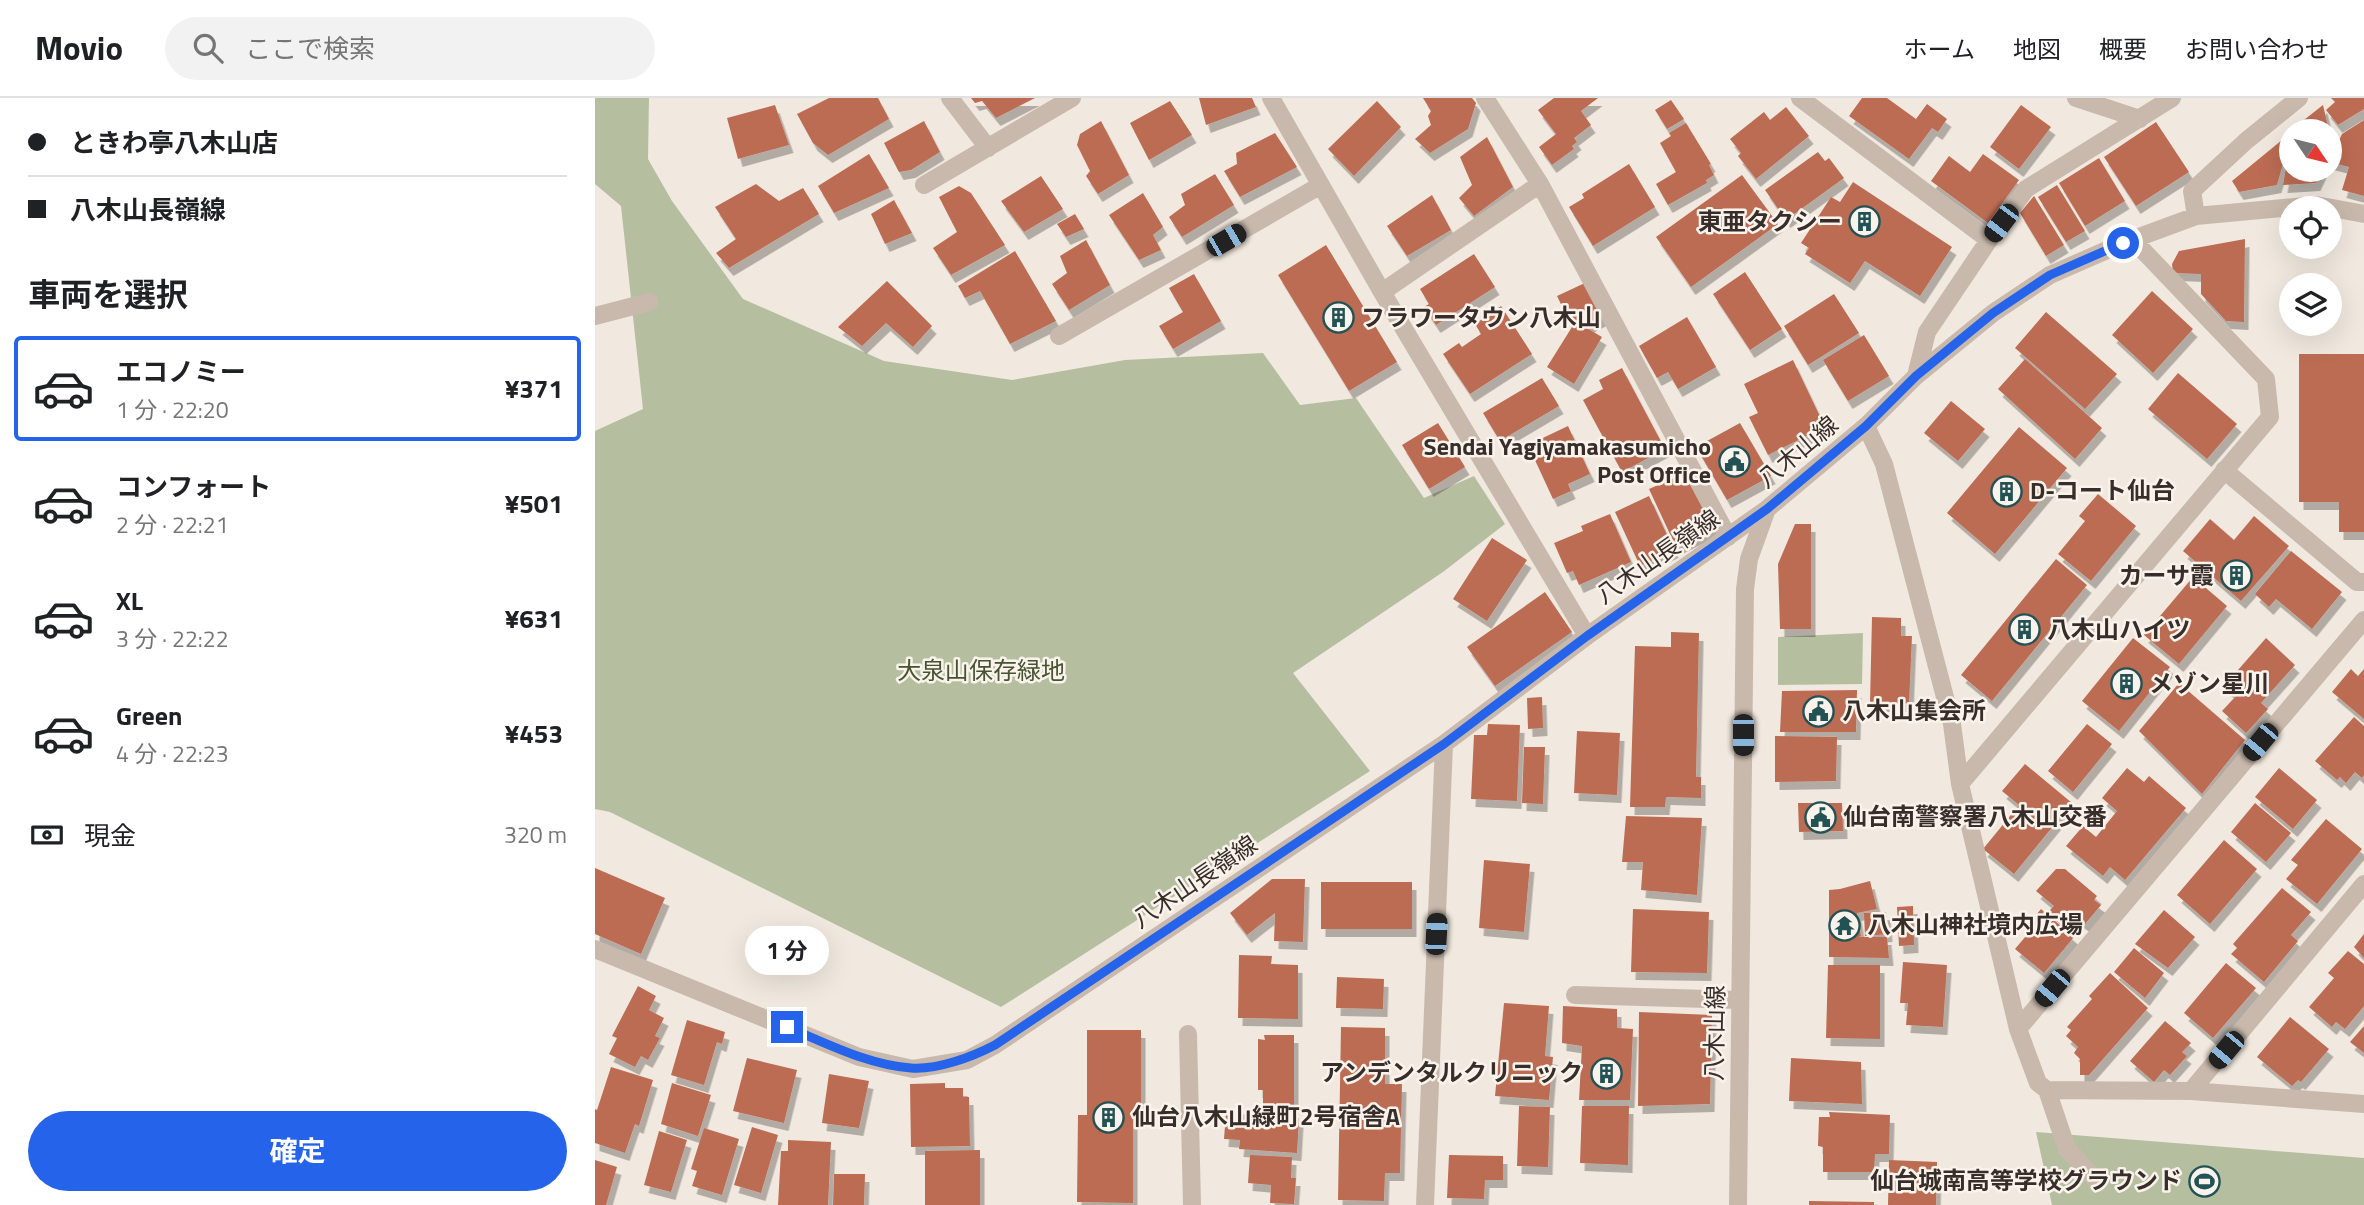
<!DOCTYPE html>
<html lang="ja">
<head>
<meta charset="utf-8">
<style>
	body { margin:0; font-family:"Titillium Web","Noto Sans JP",sans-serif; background:#f2f2f2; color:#202124; height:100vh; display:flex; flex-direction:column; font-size:26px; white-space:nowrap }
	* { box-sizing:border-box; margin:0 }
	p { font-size:23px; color:#757577 }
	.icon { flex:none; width:38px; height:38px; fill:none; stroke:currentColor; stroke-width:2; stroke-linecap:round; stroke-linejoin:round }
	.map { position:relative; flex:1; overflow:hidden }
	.sheet { display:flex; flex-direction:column; background:#fff; width:595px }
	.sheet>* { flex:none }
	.banner { display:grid; align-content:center; height:154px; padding:0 28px; background:#fff }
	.needle { width:46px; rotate:125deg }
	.tools { position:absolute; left:1684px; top:21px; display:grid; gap:14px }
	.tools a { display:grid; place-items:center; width:63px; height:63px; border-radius:50%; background:#fff; box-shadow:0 7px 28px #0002; font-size:35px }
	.end { position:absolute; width:32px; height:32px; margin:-16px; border:9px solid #2563eb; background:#fff; box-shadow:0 0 0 4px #fff }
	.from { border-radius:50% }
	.bubble { position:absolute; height:49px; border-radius:24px; background:#fff; box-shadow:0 7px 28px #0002; font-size:23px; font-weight:700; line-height:49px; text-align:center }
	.car { position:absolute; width:21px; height:42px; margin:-21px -10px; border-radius:9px; box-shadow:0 0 5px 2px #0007; background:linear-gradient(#222 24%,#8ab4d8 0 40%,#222 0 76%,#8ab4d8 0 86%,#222 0) }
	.banner b { display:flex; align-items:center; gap:24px; height:66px; font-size:26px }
	.banner b+b { border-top:2px solid #e0e0e0 }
	.banner i { width:18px; height:18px; background:#202124 }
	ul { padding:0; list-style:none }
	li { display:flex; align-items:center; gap:21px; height:105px; margin:0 14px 10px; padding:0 14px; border:4px solid transparent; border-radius:7px }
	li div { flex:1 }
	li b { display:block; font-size:26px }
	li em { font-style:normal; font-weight:700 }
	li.selected { border-color:#2563eb }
	li>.icon { width:63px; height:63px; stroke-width:1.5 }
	h2 { padding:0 28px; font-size:32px; line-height:84px }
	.pay { display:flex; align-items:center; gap:18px; height:77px; padding:0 28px; font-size:26px }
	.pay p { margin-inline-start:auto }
	.primary-button { display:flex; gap:14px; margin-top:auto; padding:14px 28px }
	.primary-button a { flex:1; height:80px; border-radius:42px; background:#2563eb; color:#fff; font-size:28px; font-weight:700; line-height:80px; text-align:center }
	header { display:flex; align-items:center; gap:42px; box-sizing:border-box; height:98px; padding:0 35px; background:#fff; border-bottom:2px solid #e0e0e0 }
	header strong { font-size:33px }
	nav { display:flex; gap:38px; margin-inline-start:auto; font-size:24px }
	.search { width:490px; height:63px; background:#f2f2f2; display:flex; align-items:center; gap:18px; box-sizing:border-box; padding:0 24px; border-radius:38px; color:#757577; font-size:26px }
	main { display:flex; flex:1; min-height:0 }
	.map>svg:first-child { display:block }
</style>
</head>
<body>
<header>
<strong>Movio</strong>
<div class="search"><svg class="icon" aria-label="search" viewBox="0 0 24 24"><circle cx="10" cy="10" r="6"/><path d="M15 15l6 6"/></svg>ここで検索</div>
<nav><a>ホーム</a><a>地図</a><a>概要</a><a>お問い合わせ</a></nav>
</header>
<main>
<section class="sheet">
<div class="banner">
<b><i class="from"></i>ときわ亭八木山店</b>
<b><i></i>八木山長嶺線</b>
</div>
<h2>車両を選択</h2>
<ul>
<li class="selected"><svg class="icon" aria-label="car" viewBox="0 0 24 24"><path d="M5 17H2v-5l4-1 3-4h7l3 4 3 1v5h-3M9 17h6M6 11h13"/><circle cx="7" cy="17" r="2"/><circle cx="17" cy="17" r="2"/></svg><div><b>エコノミー</b><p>1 分 · 22:20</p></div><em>¥371</em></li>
<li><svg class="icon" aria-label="car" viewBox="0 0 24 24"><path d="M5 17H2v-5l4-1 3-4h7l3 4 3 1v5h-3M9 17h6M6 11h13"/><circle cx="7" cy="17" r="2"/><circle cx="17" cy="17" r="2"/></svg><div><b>コンフォート</b><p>2 分 · 22:21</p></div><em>¥501</em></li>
<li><svg class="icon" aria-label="car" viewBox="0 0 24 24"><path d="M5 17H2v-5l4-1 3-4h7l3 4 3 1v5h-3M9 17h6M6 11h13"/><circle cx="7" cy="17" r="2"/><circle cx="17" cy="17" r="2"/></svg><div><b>XL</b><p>3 分 · 22:22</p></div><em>¥631</em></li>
<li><svg class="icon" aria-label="car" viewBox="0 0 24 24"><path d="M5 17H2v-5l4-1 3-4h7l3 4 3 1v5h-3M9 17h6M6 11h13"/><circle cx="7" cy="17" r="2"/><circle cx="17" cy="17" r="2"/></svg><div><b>Green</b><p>4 分 · 22:23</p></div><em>¥453</em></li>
</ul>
<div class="pay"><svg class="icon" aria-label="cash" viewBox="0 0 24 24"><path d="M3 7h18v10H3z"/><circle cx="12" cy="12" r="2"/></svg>現金<p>320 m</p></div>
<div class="primary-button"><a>確定</a></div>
</section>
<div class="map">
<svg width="1769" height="1107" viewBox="0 0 1769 1107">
	<defs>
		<filter id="shadow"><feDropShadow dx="4.5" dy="8" stdDeviation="0" flood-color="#0004"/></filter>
	</defs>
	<rect width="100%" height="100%" fill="#f1e9df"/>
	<path fill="#b5bfa0" d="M0,0h54l-1,61 24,42 71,98 141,62 128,19 113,-20 138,-7 37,52 56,-7 68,100 50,-22 31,48 -62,48 -150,101 77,98 -369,236 -391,-195 -15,-3v-378l48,-22 -22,-203 -26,-22z
		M1268,535l-1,51 -84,1v-48z
		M1441,1034l328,26v47h-312z"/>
	<path fill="#bc6c53" filter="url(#shadow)" d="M234,0h49l11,21 -61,36 -15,-12 -16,-29z
		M376,0h64l-39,20 -14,-17 -7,2z
		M604,0h53l4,9 -50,18z
		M828,0h49l4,5 -8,26 -38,24 -15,-14 16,-14 -3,-9 3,-5z
		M959,0h44l-17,13 10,14 -17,13 3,4 -5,4 2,3 -22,16 -13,-18 17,-13 -18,-24z
		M1267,0h25l29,21 11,-15 20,15 -9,13 -6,-4 -23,31 -60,-43z
		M1736,0h33v11l-26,16 -12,-15 9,-8z
		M1076,2l13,19 -17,10 -12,-19z
		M575,3l22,34 -43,25 -19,-37z
		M782,3l24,26 -47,49 -26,-27z
		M180,7l14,40 -51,14 -11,-41z
		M1426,7l30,22 -32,42 -29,-22z
		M1728,7l6,26h-39z
		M1191,9l23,29 -53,43 -18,-23 3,-3 -11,-14 34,-27 6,8z
		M1769,22v76l-22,-6 7,-23 -20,-5 13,-28z
		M329,23l16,31 -29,18 -12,2 -15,-29z
		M506,23l28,54 -31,19 -12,-18 4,-5 -13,-26 3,-11z
		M1561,24l33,50 -53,34 -32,-49z
		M1091,25l25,41 -2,1 5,10 -8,5 1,3 -39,22 -12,-21 20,-12 -16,-29 11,-7 -2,-3z
		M680,35l22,34 -57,30 -16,-26 13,-7 -1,-11z
		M892,39l26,50 -39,29 -15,-18 13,-13 -12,-28z
		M1687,42l6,6 -11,39 -38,7 -7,-11z
		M1694,53l2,19h31l-6,13 -33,2z
		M1223,54l7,9 4,-3 15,20 -58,42 -21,-30z
		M274,56l20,34 -55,25 -16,-27z
		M1388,56l36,26 -31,43 -57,-42 18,-25 21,16z
		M1504,60l26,43 -40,25 -26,-43z
		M1034,66l26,43 -62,39 -24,-39 15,-9 -2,-4z
		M620,76l19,31 -52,32 -13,-20 16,-12 -4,-11z
		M1147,77l36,49 -87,63 -35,-50z
		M446,78l22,33 -39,23 -23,-31z
		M1258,84l99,65 -32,49 -55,-35 -15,22 -45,-29 4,-6 -8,-5 30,-46 9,5z
		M161,86l23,17 24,-13 16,26 -90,54 -13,-15 20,-14 -21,-32z
		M1462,87l28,46 -19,11 -28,-45z
		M364,88l12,7 34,52 -54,30 -18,-27 24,-16 -18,-35z
		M548,95l20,34 -10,8 8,15 -22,10 -30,-45z
		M837,97l19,35 -44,26 -20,-30z
		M1439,98l30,49 -18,11 -26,-43z
		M299,102l18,33 -27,11 -14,-30z
		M480,116l9,15 -18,8 -9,-13z
		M1650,141l-1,83 -18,-1 -25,-27v-20l-28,-1 -1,-9 7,-13z
		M491,142l24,45 -41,25 -17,-26 15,-11 -7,-17z
		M731,147l71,117 -48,29 -71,-116z
		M420,153l41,70 -46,23 -30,-53 -15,7 -7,-12z
		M879,156l21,33 -59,38 -12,-18 5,-3 -9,-15z
		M1150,174l37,57 -32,21 -37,-56z
		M599,176l27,47 -48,28 -14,-23 24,-14 -14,-24z
		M292,183l45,45 -19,21 -27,-24 -24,23 -24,-19z
		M992,184l17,35 -19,10 17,10 -28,47 -27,-17 25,-40 -15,-31z
		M1557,193l41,38 -40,44 -41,-38z
		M1239,196l25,39 -51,32 -24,-39z
		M906,208l31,48 -62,40 -27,-40 16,-11 3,4 19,-13 -6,-10z
		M1451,214l71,62 -32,35 -70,-61z
		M1092,219l29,50 -38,22 -10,-17 -11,6 -18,-32z
		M1269,237l25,41 -41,25 -25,-41z
		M1704,256h65v178h-25v-30h-40z
		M1430,261l77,69 -27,31 -77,-70z
		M1198,262l32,67 -57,28 -19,-38 9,-4 -14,-29z
		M1027,270l43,81 -43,23 -39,-72 20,-11 -4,-9z
		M1583,275l59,51 -30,35 -59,-50z
		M947,280l17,28 -59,35 -17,-28z
		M1356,303l34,28 -27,32 -34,-28z
		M843,325l27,44 -36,22 -27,-44z
		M1145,325l31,53 -44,24 -31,-53z
		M973,328l22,48 -22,10 3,7 -18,8 -25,-54z
		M1424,329l48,41 -72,86 -48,-41z
		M1090,375l29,55 -38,19 -27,-58z
		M1503,396l38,32 -45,55 -33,-27 27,-33 -6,-5z
		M1054,398l25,54 -34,16 -25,-54z
		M1015,416l21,48 -52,23 -6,-14 -6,2 -13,-30 29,-12 -2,-5z
		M1659,418l35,30 -48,55 -58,-50 27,-32 24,21z
		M1200,426h16v105h-31l-2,-65z
		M897,440l35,22 -40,61 -34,-22z
		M1696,453l51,41 -30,37 -36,-30 -7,8 -14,-13z
		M1461,461l31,26 -95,116 -31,-26z
		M1598,479l34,29 -48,58 -35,-29z
		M950,494l27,40 -77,54 -28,-39z
		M1277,519l29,1v18h11l-3,68h-39z
		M1076,534l28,1 -3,144h5v21l-35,-1 -1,10h-35l5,-161 36,1z
		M1538,540l37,29 -51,64 -37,-30z
		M1671,540l29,27 -34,38 7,6 -22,24 -24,-22 14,-15 -12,-10z
		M1756,571l7,7 6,-7v50l-32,-27z
		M1584,585l66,57 -43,54 -63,-63z
		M1262,592l-1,42h-76l2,-41z
		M947,599l1,31 -15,1 -1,-31z
		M1759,619l10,9v49l-2,3 -7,-6 -9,11 -6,-6 -3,3 -22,-19z
		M893,626l32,1 -3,76 -46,-2 3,-64h13z
		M1492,626l25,20 -39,48 -25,-21z
		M982,633l43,2 -3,62 -43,-2z
		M1180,638l62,1 -1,44 -61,1z
		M929,649h21l-2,57 -21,-1z
		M1430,666l47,39 -58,71 -31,-25 36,-44 -17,-14z
		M1532,670l17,14 5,-6 37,32 -61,72 -15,-13 -7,9 -37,-30 17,-20 13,11 21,-26 -15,-13z
		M1684,670l38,32 -24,29 -38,-32z
		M1203,705h44l1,28 -44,1z
		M1660,705l36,30 -25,29 -35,-30z
		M1031,718l76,2 -5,77 -56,-5 2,-28h-21z
		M1731,721l36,30 -45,55 -31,-25 12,-14 -7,-5z
		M1629,742l33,29 -47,55 -33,-29z
		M889,762l46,4 -6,68 -45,-4z
		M0,770l70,30 -24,56 -46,-20z
		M1461,771h9l32,27 -3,4 7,5 -16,19 -7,-5 -8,10 -21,-18 5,-5 -18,-15z
		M677,781h33l-2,63 -29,-1 1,-28 -28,22 -17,-22z
		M1275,783l7,28 -20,4 4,23 -2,1h28l2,21 -60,-1v-67l11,-1z
		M726,784h91v47h-91z
		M1687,790l29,24 -20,23 7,6 -34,41 -33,-28 6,-6 -4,-4z
		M1318,808l1,39 -15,1 -2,-39z
		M1038,811l76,3 -2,61 -76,-1z
		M1446,811l33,28 -30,36 -29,-24 16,-19 -4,-4z
		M1569,812l31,27 -27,31 -33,-24z
		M1291,814l2,22 -23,2 -1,-23z
		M1769,836v24l-10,-11z
		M1539,850l30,25 -19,25 -31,-26z
		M1753,853l16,13v42l-19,23 -9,-7 -4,5 -23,-20 25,-29 -6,-5z
		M644,857l33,1 -1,8 27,1v54l-60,-1z
		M1308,864l44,3 -4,62 -37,-2 2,-22h-8z
		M1631,865l30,25 -43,50 -29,-25z
		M1233,867h52v74l-54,-1z
		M1515,875l38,35 -59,67h-9v-16l-6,-6 4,-6 -12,-11 5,-6 -4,-3 25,-28 -3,-3z
		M742,879l47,2 -1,30 -47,-1z
		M43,888l18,10 -7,14 15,8 -9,18 5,2 -12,22 -7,-4 -6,11 -26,-13 8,-16 -5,-2z
		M909,905l45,3 -4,50 8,1 -4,43 -54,-4z
		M968,908l54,3v19l16,1 -3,71h-51l3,-54 -20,-3z
		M1044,914l73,3 -2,89 -72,2z
		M1695,919l39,32 -28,33 -3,-2 -6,6 -35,-29z
		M92,922l38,12 -3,12 -5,-2 -13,43 -33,-10z
		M1570,923l26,22 -9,9 5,4 -17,19 -6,-5 -10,12 -24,-21z
		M1769,928v27l-14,-11z
		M746,929l44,1v56h17l-2,89h-15l-1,28 -46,-1z
		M492,932h54v90h-8v83l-56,-1 1,-87h9z
		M669,937h30v72h-31v-17h-5v-51l7,1z
		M152,960l50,12 -13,53 -51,-12z
		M1196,960l70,4 1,42 -73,-3z
		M16,969l42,13 -14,46 -4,-2 -10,29 -30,-10v-34l2,1z
		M234,976l40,7 -10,47 -37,-5z
		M77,985l39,12 -13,41 -37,-12z
		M350,985v5h18v9h6l1,49 -59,1 -1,-63z
		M924,1008l31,1 -2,60 -31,-1z
		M987,1008h47l-1,59 -48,-2z
		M1234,1014l61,3 -1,39h-14l-1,18h-51v-25l-5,-1 1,-29h11z
		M631,1015l73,5 -2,35 -58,-4 1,-9 -16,-1z
		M157,1029l26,8 -17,58 -27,-8z
		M109,1030l35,11 -17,56 -30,-9 5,-15 -6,-2z
		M64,1033l28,9 -16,52 -27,-7z
		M193,1042l43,2 -3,63h-50l3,-54h7z
		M385,1052v55h-55v-54z
		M655,1057l42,2 -1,21h5l-2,26 -24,-1 1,-18 -23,-2z
		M854,1057l54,1v24h-18l-1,19 -37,-1z
		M0,1062l22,7 -11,38h-11z
		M1294,1062l48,2 -1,43h-48z
		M239,1076h31l-1,31h-31z
		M1214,1103l65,1v3h-65z"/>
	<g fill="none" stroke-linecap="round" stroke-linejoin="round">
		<path stroke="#c8b9ac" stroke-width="18" d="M355,0l38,50
			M676,0l111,194 205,344
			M890,0l55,86 188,353
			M1205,0l189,142
			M1481,0l64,21
			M329,87l148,-87
			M1601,118l-4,-25 54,-50 53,-43
			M787,194l158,-108
			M0,218l54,-14
			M464,238l262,-151
			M1321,278l11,-44 62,-92 37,-51 146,-91
			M1271,328l18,38 68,260 8,60 58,245 20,54 9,7 144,1 173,13
			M1629,372l133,112h7
			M1365,686l310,-367 -4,-38 -134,-140
			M0,851l264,108 54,12 54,-9 28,-15 449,-301 143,-108 180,-127
			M980,897l165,5
			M1423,931l346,-409
			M593,936l4,171
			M1452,992l20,59 31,33
			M1596,993l173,-207
			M830,1107l19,-461
			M1143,1107l7,-616 4,-30 18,-50 99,-83 50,-50 77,-63 57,-38 73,-32 73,-27 120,-11 48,9"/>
	</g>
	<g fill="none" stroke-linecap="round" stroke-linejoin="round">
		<path stroke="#2563eb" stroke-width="9" d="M192,929c39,16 81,38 124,41 26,2 61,-11 84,-23l449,-301 143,-108 180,-127 99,-83 50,-50 77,-63 57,-38 73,-32"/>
	</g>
	<defs>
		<symbol id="building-ring" viewBox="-11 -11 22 22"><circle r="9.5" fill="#f9f3ec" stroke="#235255" stroke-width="1.5"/><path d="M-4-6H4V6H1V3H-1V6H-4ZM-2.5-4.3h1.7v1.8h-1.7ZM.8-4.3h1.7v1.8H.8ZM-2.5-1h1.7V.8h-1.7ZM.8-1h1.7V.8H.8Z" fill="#235255"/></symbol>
		<symbol id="civic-ring" viewBox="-11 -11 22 22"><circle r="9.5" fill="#f9f3ec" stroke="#235255" stroke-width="1.5"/><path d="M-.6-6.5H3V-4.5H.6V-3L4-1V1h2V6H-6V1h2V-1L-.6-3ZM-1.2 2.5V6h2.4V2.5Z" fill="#235255"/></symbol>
		<symbol id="temple-ring" viewBox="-11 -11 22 22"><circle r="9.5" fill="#f9f3ec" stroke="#235255" stroke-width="1.5"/><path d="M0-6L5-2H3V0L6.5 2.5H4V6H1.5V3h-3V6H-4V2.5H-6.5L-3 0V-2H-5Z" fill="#235255"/></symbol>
		<symbol id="stadium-ring" viewBox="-11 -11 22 22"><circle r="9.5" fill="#f9f3ec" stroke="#235255" stroke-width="1.5"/><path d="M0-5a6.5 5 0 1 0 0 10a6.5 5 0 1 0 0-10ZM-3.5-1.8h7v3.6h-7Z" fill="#235255"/></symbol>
	</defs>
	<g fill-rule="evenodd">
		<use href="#building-ring" x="1252" y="106" width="35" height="35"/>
		<use href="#building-ring" x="726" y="202" width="35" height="35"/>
		<use href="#civic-ring" x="1122" y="346" width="35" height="35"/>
		<use href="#building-ring" x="1394" y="376" width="35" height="35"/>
		<use href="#building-ring" x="1624" y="460" width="35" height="35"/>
		<use href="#building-ring" x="1412" y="514" width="35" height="35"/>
		<use href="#building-ring" x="1514" y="568" width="35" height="35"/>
		<use href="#civic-ring" x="1206" y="596" width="35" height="35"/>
		<use href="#civic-ring" x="1208" y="702" width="35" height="35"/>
		<use href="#temple-ring" x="1232" y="810" width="35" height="35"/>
		<use href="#building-ring" x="994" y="958" width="35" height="35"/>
		<use href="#building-ring" x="496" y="1002" width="35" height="35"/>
		<use href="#stadium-ring" x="1592" y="1066" width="35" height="35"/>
	</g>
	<g text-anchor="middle" stroke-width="5" stroke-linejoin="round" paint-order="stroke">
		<g font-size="24" font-weight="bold" fill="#372e2a" stroke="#f9f3ec" text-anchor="start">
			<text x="1247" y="132" text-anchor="end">東亜タクシー</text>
			<text x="766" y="228">フラワータウン八木山</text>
			<text x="1116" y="357" text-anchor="end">Sendai Yagiyamakasumicho<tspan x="1116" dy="28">Post Office</tspan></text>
			<text x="1435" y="401">D-コート仙台</text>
			<text x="1619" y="486" text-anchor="end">カーサ霞</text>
			<text x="1452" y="540">八木山ハイツ</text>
			<text x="1554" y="594">メゾン星川</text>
			<text x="1247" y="621">八木山集会所</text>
			<text x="1248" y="727">仙台南警察署八木山交番</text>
			<text x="1272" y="835">八木山神社境内広場</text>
			<text x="988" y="983" text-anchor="end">アンデンタルクリニック</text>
			<text x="537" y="1027">仙台八木山緑町2号宿舎A</text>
			<text x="1587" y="1091" text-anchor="end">仙台城南高等学校グラウンド</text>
		</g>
		<g font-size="24" fill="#372e2a" stroke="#f9f3ec">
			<text transform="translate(1203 354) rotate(-40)" y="8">八木山線</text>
			<text transform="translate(1063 459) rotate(-35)" y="8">八木山長嶺線</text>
			<text transform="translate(600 784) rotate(-34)" y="8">八木山長嶺線</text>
			<text transform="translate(1120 935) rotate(-89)" y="8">八木山線</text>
		</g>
		<g font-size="24" fill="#465330" stroke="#f9f3ec">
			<text x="386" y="581">大泉山保存緑地</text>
		</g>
	</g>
</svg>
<div class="tools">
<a><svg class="needle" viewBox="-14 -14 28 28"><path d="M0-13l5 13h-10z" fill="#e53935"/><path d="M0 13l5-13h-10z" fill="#757577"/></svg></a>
<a><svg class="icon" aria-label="locate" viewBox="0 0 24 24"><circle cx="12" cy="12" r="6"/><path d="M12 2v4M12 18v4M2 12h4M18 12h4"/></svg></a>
<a><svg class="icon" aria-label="layers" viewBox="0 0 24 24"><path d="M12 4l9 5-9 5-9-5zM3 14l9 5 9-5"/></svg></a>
</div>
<i class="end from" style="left:1528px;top:145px"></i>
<i class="end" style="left:192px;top:929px"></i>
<div class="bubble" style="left:150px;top:828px;width:84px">1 分</div>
<i class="car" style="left:1406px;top:125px;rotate:217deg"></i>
<i class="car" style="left:631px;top:142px;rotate:60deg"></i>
<i class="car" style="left:1148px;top:637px;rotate:180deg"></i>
<i class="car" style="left:1665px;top:644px;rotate:220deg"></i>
<i class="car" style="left:841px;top:836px;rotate:3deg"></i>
<i class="car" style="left:1457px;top:890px;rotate:220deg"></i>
<i class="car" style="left:1631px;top:952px;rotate:220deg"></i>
</div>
</main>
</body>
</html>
